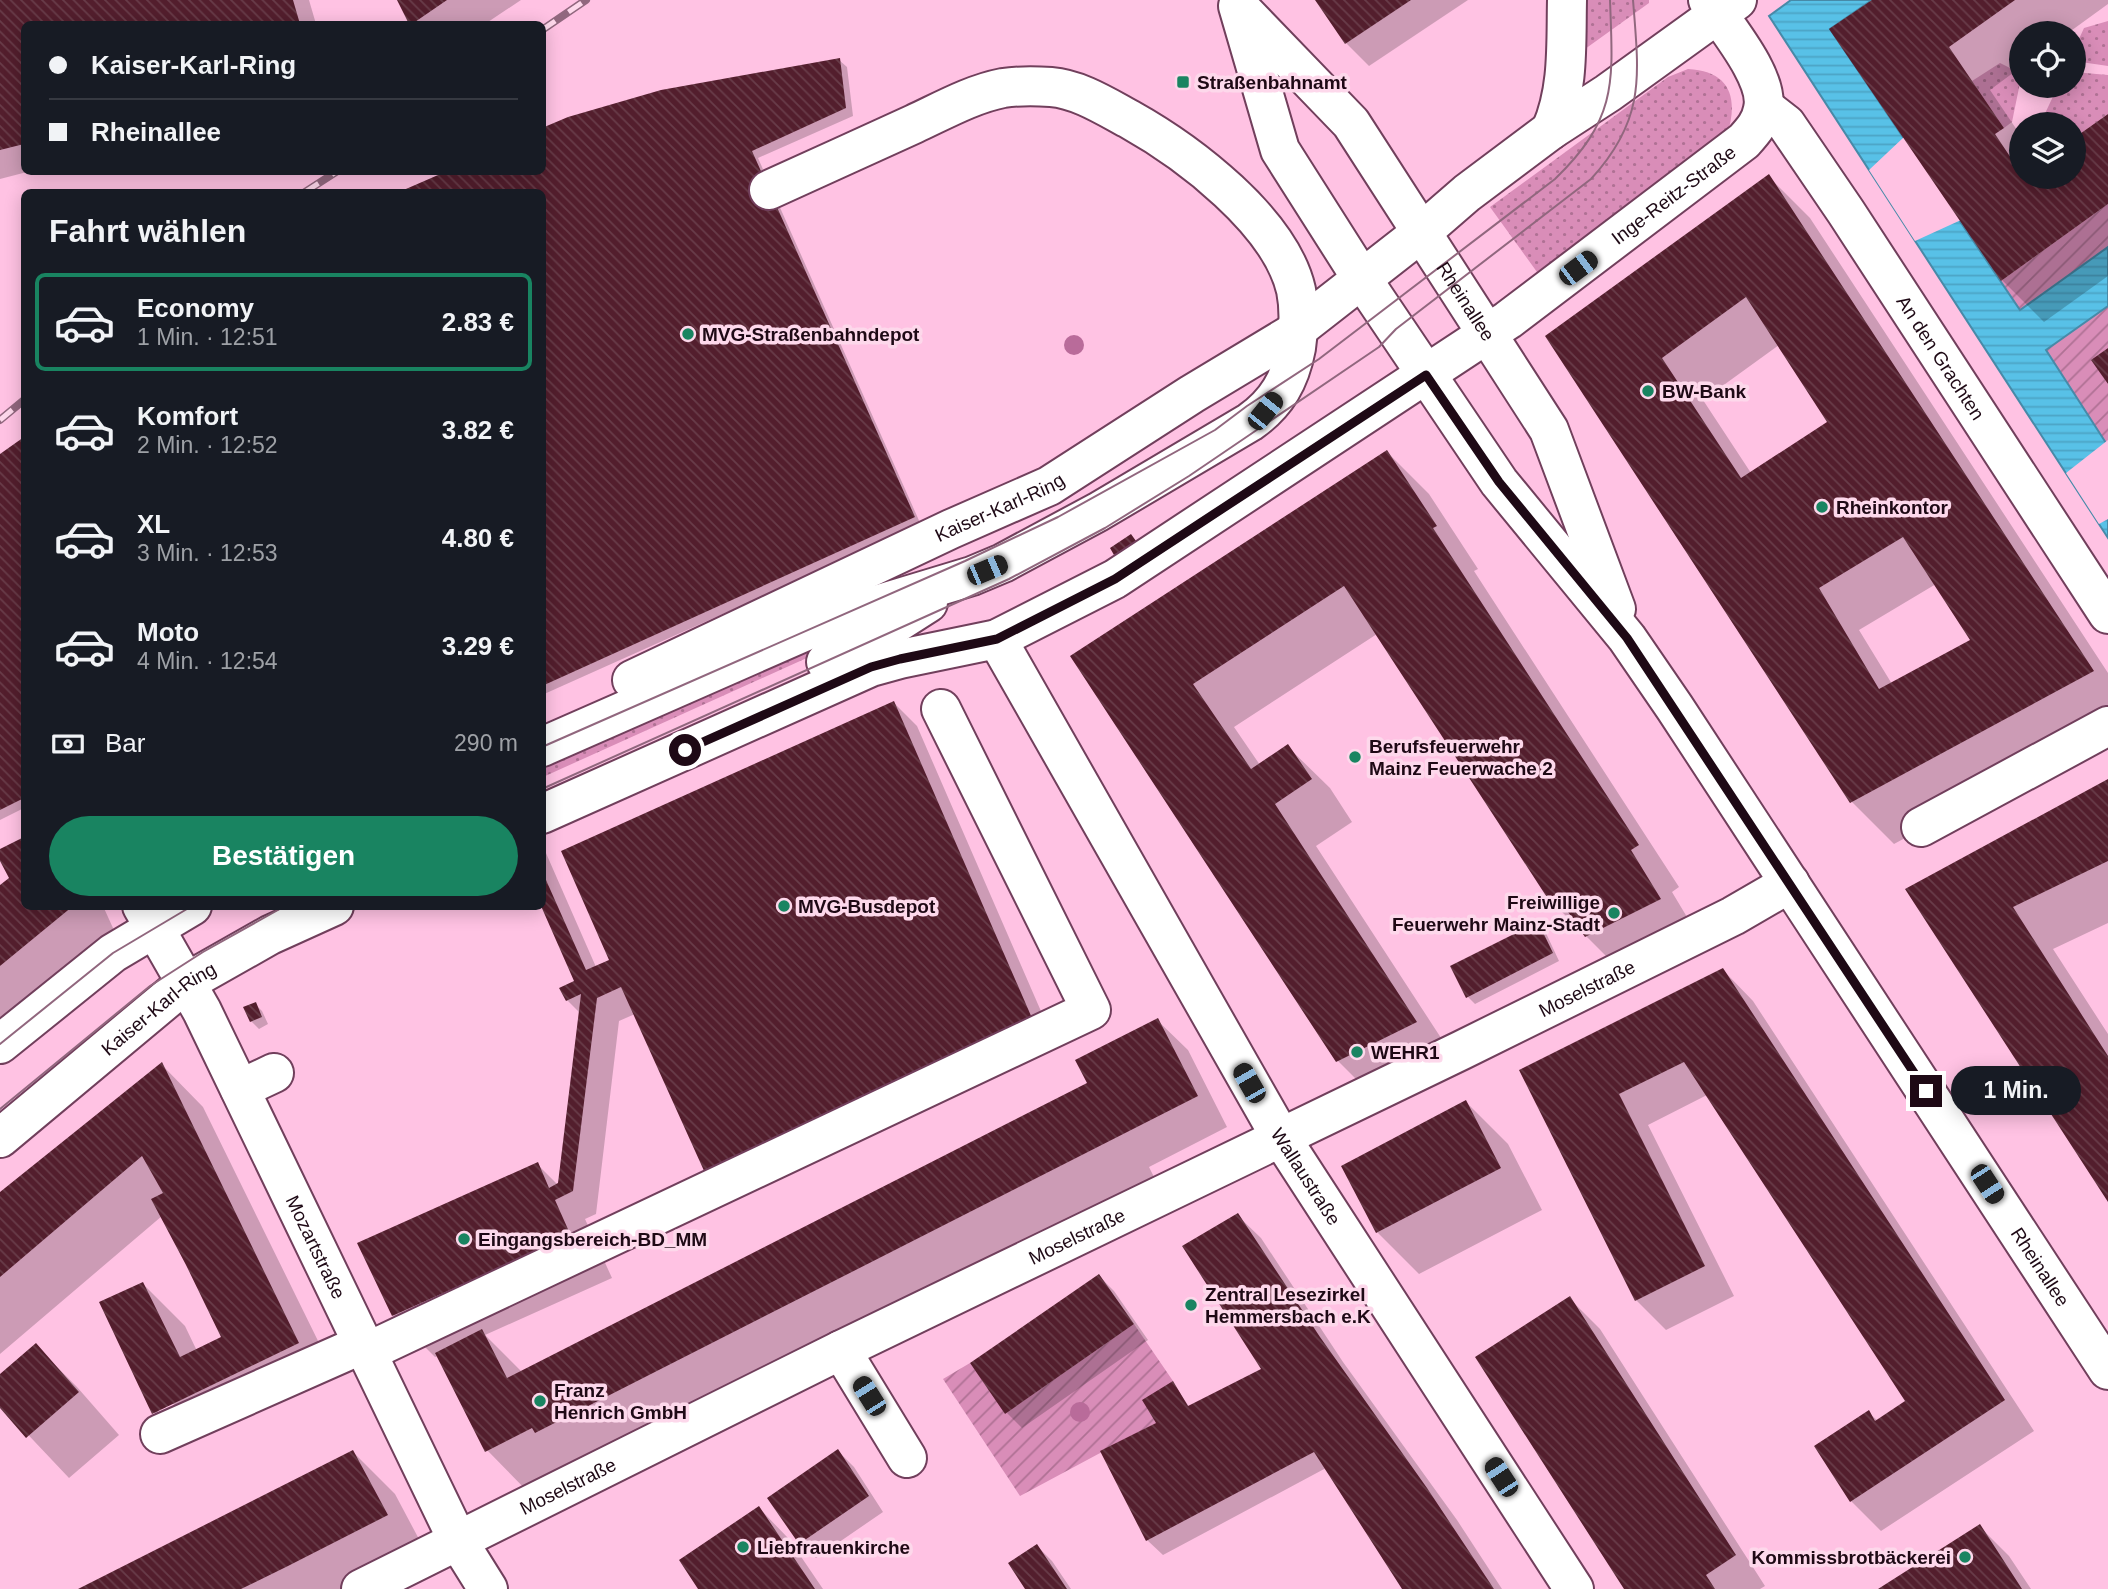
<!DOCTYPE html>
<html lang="de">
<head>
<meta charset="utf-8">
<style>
	body { margin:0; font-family:Arial,sans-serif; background:#242831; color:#f1f3f6; height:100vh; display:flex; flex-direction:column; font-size:26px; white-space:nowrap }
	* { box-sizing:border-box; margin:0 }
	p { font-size:23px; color:#9ea1a6 }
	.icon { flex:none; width:38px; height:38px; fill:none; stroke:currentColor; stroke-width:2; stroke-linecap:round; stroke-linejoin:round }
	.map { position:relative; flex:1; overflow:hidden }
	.side { position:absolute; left:21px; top:189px; width:525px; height:721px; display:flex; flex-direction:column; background:#171b24; border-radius:10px; box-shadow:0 4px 18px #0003 }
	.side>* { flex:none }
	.guide { position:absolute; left:21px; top:21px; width:525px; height:154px; border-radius:10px; box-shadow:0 4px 18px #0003; display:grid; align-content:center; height:154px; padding:0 28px; background:#171b24 }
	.buttons { position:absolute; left:2009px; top:21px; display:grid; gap:14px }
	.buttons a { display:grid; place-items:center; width:77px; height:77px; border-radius:50%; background:#171b24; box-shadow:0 4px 18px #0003; font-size:35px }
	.end { position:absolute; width:32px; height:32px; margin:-16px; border:9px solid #1e0915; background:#fff; box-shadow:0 0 0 4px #fff }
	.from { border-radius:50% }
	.bubble { position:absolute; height:49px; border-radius:24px; background:#171b24; box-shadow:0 4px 18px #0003; font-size:23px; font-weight:600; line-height:49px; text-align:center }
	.car { position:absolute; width:21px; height:42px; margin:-21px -10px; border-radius:9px; box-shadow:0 0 5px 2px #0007; background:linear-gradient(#222 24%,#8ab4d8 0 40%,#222 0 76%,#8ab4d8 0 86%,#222 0) }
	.guide b { display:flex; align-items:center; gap:24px; height:66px; font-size:26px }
	.guide b+b { border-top:2px solid #363941 }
	.guide i { width:18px; height:18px; background:#f1f3f6 }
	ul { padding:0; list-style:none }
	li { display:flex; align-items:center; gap:21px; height:98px; margin:0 14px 10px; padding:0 14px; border:4px solid transparent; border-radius:10px }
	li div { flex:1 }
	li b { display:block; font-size:26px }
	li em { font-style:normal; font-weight:600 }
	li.current { border-color:#198461 }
	li>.icon { width:63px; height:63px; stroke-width:1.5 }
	h2 { padding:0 28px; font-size:32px; line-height:84px }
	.pay { display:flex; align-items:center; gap:18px; height:77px; padding:0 28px; font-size:26px }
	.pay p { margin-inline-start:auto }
	.primary-button { display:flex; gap:14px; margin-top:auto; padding:14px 28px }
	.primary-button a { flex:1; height:80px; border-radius:42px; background:#198461; color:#fff; font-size:28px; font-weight:600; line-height:80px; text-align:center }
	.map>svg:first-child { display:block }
</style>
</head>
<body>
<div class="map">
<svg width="2108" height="1589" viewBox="0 0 2108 1589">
	<defs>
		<pattern id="grass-dots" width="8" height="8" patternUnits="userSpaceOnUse" patternTransform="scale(1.75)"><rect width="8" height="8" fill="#d98db8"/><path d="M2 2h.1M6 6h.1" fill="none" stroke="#af7194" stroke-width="1.8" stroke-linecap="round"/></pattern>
		<pattern id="garden-furrows" width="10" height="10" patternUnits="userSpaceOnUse" patternTransform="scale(1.75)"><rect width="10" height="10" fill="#d98db8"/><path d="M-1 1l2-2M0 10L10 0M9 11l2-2" fill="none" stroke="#af7194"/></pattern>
		<pattern id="water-rules" width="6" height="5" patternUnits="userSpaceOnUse" patternTransform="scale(1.75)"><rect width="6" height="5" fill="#58c1e7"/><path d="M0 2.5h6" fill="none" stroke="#4ca4c5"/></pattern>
		<pattern id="building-back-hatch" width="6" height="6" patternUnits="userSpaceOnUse" patternTransform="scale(1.75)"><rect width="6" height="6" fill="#531e2d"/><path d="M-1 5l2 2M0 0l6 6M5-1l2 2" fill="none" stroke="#683c49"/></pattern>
	</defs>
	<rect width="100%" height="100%" fill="#ffc2e3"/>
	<path fill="url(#grass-dots)" d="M1587,0h62v3l-64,46z
		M2108,21v45l-34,-5v-11l10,-22z
		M2000,63l16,8 5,7 -9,44 -8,6 -32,-47z
		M1688,69c42,2 51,29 39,66l-190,137 -47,-65 178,-130z
		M2074,72l34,3v39l-34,24v-14h-34l18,-38h16z
		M857,619l5,14 -319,144 -1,-20z"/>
	<path fill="url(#garden-furrows)" d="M2108,204v43l-88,63 -19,-29z
		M2108,306v42l-16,12 16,24v62l-62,-96z
		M1134,1324l39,57 -17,42 -136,73 -77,-117 27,-16 36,50z"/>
	<path fill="url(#water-rules)" stroke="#478aa8" stroke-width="2" d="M1791,0h81l-42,29 190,281 88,-63v59l-62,44 62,96v92l-339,-522z"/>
	<path fill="#ffc2e3" d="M1904,137l57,83 -46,21 -46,-71z
		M2108,440v79l-9,5 -33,-51z"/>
	<path fill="#0003" fill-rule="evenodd" d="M0,0h309l7,24h-292v148h3l-27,7z
		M399,0h122l-36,24h-74z
		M1317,0h151l-99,66 -23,-23z
		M1875,0h233v4l-40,29h-47v34l-31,23 31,46v41h53v-37l34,-24v160l-64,46 -42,-42z
		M839,60l8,7 6,49 -95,42 163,367 -379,170v-503h-139l47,-20h92z
		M1768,176l42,42 298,455v55l-214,116 -42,-42 -304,-466zM1779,345l51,77 -79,51 -48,-73zM1936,584l37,56 -81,44 -33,-54z
		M24,439v369l-24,12v-364z
		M1387,452l42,42 49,75 -4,2 205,316 -7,5 30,50 -74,36 -77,-77 -174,-267 -143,93 26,38 28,-18 42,41 22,34 -36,24 142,218 -78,39 -42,-42 -266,-404z
		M1131,536l7,8 -15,17 -8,-7z
		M894,703l23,23 140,322 -328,147 -94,-181 -16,7 -23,193 -11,5 27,59 -127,57 37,37 567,-288 68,-64 31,30 39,77 -78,40 7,14 -627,312 -42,-43 -49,-94 -3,1 -42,-42 144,-151 22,22 21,-173 -13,-13 9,-19 -34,-75v-62l54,123 16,-6z
		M2108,781v142l-55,26 55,85v164l-200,-309z
		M24,839v67h79l15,33 -118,102v-154l12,-9 -12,-21v-6z
		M1537,924l8,7 14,30 -84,43 -8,-8z
		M1723,970l30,31 281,430 -153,100 -30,-30 18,-88 9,8 30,-19 -201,-307 -59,30 86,171 -68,34 -30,-30 -114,-229z
		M255,1004l7,7 6,13 -9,5 -8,-8z
		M162,1065l41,42 120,244 -154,77 -15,-16 -11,-128 42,42 12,25 27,-13 -62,-122 -162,138v-160zM172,1402l2,3 -16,8v-4z
		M1466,1102l42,42 34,66 -123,64 -42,-42z
		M1237,1215l24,23 82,124 114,158 45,69h-98l-78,-121 -163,87 -16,-15 12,-117 14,-40 17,25 73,-38z
		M1099,1276l15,15 34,49 -126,88 -15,-15z
		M1570,1299l30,30 165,257 -5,3h-134z
		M35,1345l42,42 42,48 -50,43 -69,-73v-29z
		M838,1451l16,16 29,45 -67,46 -16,-15z
		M353,1452l42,42 34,64 -63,31h-285z
		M759,1508l30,31 34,50h-125z
		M1979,1526l30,30 22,33h-149z
		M1037,1546l15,15 19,28h-44z"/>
	<path fill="url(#building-back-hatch)" fill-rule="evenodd" d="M0,0h293l7,24h-276v120l-24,6z
		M397,0h50l-35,24h-3z
		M1315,0h96l-66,44z
		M1872,0h143l-66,47 55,81 -9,6 26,39v4h53v-39l34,-24v90l-107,77 -172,-252z
		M840,58l6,50 -94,43 163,366 -373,169v-494h-143l46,-20h97v-44l26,-11 93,-27z
		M1769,174l325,497 -244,132 -305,-467zM1746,297l81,125 -86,56 -79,-120zM1903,537l67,103 -91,49 -60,-101z
		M2108,348v36l-17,-24z
		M24,437v361l-24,12v-356z
		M1387,450l50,76 -4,2 206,317 -8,5 30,49 -76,38 -27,-40 -8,5 -206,-316 -151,98 58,85 37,-25 24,35 -37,25 142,218 -81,40 -266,-406z
		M1131,534l5,7 -22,14 -4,-7z
		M894,701l141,324 -330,148 -84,-186 -24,11 -24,193 -18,9 16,36 -179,80 -35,-73 181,-81 11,26 9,-5 23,-189 -15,7 -7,-13 15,-7 -33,-75h1v-35l44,99 23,-10 -48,-109z
		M2108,779v82l-95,46 95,149v146l-203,-313z
		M24,837v69h49l-73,60v-81l9,-7 -9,-17v-12z
		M1538,922l15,31 -87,45 -16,-32z
		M1723,968l282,432 -155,102 -36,-56 55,-36 6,11 30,-20 -221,-339 -65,32 86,172 -70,35 -116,-231z
		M256,1002l6,15 -12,5 -7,-15z
		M1158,1018l40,78 -663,337 -3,-5 -47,24 -50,-99 47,-24 25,49 580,-295 -12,-23z
		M162,1062l137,281 -147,71 -53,-112 44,-20 37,75 41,-20 -35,-72 -35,-66 12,-6 -21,-37 -142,121v-85z
		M1466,1100l35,68 -125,65 -35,-67z
		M1238,1213l82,124 107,151 67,101h-92l-88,-137 -168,89 -46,-90 56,-28 -14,-23 31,-19 15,25 73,-37 -79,-123z
		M1099,1274l35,50 -129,90 -35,-51z
		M1570,1296l166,259 -30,20 9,14h-91l-149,-232z
		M36,1343l43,49 -53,46 -26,-30v-34z
		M838,1449l31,47 -70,48 -32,-46z
		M353,1450l35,65 -100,51 -47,23h-163z
		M759,1506l56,83h-117l-19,-29z
		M1980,1524l42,65h-144z
		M1037,1544l30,45h-42l-17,-26z"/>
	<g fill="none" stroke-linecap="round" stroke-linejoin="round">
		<defs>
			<g id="minor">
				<path id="s1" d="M1764,107l22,17 60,88 262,402"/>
				<path d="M1551,130c18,-41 15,-86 16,-130"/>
				<path id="s2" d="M997,639l283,497 294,453"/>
				<path d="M826,662l30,-13 72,-46"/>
				<path id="s3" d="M632,680l319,-151 98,-43 143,-92 98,-59 132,-103 45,-39 84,-63 57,-37 129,-93"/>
				<path d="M542,747l298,-131 132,-40 31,-13 95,-51 152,-90c27,-19 40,-42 46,-74 3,-20 4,-38 0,-58 -16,-69 -108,-138 -167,-171 -24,-13 -51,-30 -78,-32 -15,-1 -34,-1 -48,1 -31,6 -61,23 -89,36 -48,22 -97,44 -145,66"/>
				<path id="s4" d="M542,814l329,-147 29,-8 97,-20 118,-60 393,-259 236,-179c9,-10 17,-19 19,-32 7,-31 -38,-83 -55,-109"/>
				<path d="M1921,827l187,-101"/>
				<path id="s5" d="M142,906l60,105 256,530 30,48"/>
				<path d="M0,1044l113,-91 79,-47"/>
				<path d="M240,1089l34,-16"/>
				<path id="s6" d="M0,1138l187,-156 83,-47 64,-29"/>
				<path d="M841,1350l66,108"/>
				<path d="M367,1352l724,-342 -150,-301"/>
				<path d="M160,1434l203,-90"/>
				<path id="s7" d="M361,1589l480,-239 621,-300 271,-134 57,-33"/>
			</g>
			<g id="major">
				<path id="s8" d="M1238,6l42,144 82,129 137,203 128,156 48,70 433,662"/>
				<path id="s9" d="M1242,10l109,113 198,307 67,179"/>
			</g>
		</defs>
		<use href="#minor" stroke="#713f5c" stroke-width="42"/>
		<use href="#major" stroke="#713f5c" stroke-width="42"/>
		<use href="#minor" stroke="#fff" stroke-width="38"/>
		<use href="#major" stroke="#fff" stroke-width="38"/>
		<path stroke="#91677e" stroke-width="2" d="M542,747l423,-186 93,-44 157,-87 32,-24 72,-47 236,-180c63,-61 58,-97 55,-179
			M542,789l467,-210 96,-51 84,-52 190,-129 17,-18 195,-150c55,-60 48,-103 42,-179
			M0,1044l113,-91 79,-47
			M0,1109l150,-123 53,-34 82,-46"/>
		<defs>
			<path id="rail" d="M542,30l44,-30
				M305,192l31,-20
				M0,420l24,-20"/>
		</defs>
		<use href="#rail" stroke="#91677e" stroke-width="8"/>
		<use href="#rail" stroke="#fdd8eb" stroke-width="5" stroke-dasharray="16" stroke-linecap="butt"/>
	</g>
	<g fill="#b96b9a">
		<circle cx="1074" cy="345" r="10"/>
		<circle cx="1080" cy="1412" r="10"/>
	</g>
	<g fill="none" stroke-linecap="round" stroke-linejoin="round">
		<path stroke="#1e0915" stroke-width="9" d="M685,750l186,-83 29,-8 97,-20 118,-60 311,-204 73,107 128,156 299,453"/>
	</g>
	<g fill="#198461" stroke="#fdd8eb" stroke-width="2.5">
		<rect x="1176" y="75" width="14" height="14" rx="3.5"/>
		<circle cx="688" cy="334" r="7"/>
		<circle cx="1648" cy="391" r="7"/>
		<circle cx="1822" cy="507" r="7"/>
		<circle cx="1355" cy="757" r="7"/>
		<circle cx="784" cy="906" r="7"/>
		<circle cx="1614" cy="913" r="7"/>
		<circle cx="1357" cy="1052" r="7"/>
		<circle cx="464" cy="1239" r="7"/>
		<circle cx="1191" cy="1305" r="7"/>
		<circle cx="540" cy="1401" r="7"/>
		<circle cx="743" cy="1547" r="7"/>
		<circle cx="1965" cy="1557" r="7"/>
	</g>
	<g text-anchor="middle" stroke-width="7" stroke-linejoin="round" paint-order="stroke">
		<g font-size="19" font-weight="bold" fill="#1e0915" stroke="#fdd8eb" text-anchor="start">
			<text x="1197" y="89">Straßenbahnamt</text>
			<text x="702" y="341">MVG-Straßenbahndepot</text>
			<text x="1662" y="398">BW-Bank</text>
			<text x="1836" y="514">Rheinkontor</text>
			<text x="1369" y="753">Berufsfeuerwehr<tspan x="1369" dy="22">Mainz Feuerwache 2</tspan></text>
			<text x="1600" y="909" text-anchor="end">Freiwillige<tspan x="1600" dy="22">Feuerwehr Mainz-Stadt</tspan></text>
			<text x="798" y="913">MVG-Busdepot</text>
			<text x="1371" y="1059">WEHR1</text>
			<text x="478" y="1246">Eingangsbereich-BD_MM</text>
			<text x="1205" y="1301">Zentral Lesezirkel<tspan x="1205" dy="22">Hemmersbach e.K</tspan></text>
			<text x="554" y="1397">Franz<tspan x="554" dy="22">Henrich GmbH</tspan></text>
			<text x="757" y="1554">Liebfrauenkirche</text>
			<text x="1951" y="1564" text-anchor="end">Kommissbrotbäckerei</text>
		</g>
		<g font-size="19" fill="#1e0915" stroke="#fdd8eb">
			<text dy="7" stroke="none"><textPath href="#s4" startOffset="1300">Inge-Reitz-Straße</textPath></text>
			<text dy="7" stroke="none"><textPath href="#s9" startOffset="369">Rheinallee</textPath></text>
			<text dy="7" stroke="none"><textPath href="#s1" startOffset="308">An den Grachten</textPath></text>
			<text dy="7" stroke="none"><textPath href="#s3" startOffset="406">Kaiser-Karl-Ring</textPath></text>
			<text dy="7" stroke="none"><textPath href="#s7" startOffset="1365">Moselstraße</textPath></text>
			<text dy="7" stroke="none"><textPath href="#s6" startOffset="205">Kaiser-Karl-Ring</textPath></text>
			<text dy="7" stroke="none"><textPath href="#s2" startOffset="620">Wallaustraße</textPath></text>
			<text dy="7" stroke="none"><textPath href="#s7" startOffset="798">Moselstraße</textPath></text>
			<text dy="7" stroke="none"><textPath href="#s5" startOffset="383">Mozartstraße</textPath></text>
			<text dy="7" stroke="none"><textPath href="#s8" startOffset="1502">Rheinallee</textPath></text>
			<text dy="7" stroke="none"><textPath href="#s7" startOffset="231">Moselstraße</textPath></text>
		</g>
	</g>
</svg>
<div class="buttons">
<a><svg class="icon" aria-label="locate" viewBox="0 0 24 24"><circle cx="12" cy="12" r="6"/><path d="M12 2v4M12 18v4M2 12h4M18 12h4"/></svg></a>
<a><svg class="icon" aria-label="layers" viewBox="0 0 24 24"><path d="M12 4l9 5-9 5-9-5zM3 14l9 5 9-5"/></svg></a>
</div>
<i class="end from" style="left:685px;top:750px"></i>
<i class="end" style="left:1926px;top:1091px"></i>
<div class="bubble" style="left:1951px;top:1066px;width:130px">1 Min.</div>
<i class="car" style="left:1578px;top:268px;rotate:53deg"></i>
<i class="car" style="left:1265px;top:411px;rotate:39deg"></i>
<i class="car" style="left:987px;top:570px;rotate:67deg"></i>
<i class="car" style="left:1249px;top:1083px;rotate:330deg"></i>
<i class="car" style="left:1987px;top:1184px;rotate:147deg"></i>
<i class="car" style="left:869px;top:1396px;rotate:328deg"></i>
<i class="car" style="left:1501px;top:1477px;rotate:327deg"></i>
<div class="guide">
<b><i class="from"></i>Kaiser-Karl-Ring</b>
<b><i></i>Rheinallee</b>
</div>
<section class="side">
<h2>Fahrt wählen</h2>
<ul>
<li class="current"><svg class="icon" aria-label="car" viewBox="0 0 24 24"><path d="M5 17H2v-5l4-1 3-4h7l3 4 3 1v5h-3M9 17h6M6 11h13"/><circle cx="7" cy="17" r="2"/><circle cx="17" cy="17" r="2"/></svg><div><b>Economy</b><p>1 Min. · 12:51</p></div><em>2.83 €</em></li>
<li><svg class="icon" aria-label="car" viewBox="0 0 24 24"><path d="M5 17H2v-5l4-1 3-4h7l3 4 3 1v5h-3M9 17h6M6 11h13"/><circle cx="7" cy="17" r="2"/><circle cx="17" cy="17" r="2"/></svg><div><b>Komfort</b><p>2 Min. · 12:52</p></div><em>3.82 €</em></li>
<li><svg class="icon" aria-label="car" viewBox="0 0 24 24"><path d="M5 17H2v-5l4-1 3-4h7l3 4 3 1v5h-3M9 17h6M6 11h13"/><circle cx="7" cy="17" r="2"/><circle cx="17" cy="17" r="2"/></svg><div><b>XL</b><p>3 Min. · 12:53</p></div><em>4.80 €</em></li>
<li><svg class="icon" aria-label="car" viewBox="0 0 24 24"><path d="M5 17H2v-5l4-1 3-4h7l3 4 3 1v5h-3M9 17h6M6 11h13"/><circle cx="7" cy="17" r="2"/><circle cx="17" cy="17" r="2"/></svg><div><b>Moto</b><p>4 Min. · 12:54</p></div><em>3.29 €</em></li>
</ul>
<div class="pay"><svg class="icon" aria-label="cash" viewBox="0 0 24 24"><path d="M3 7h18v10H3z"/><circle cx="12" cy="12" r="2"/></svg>Bar<p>290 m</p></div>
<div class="primary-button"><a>Bestätigen</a></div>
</section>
</div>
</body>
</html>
